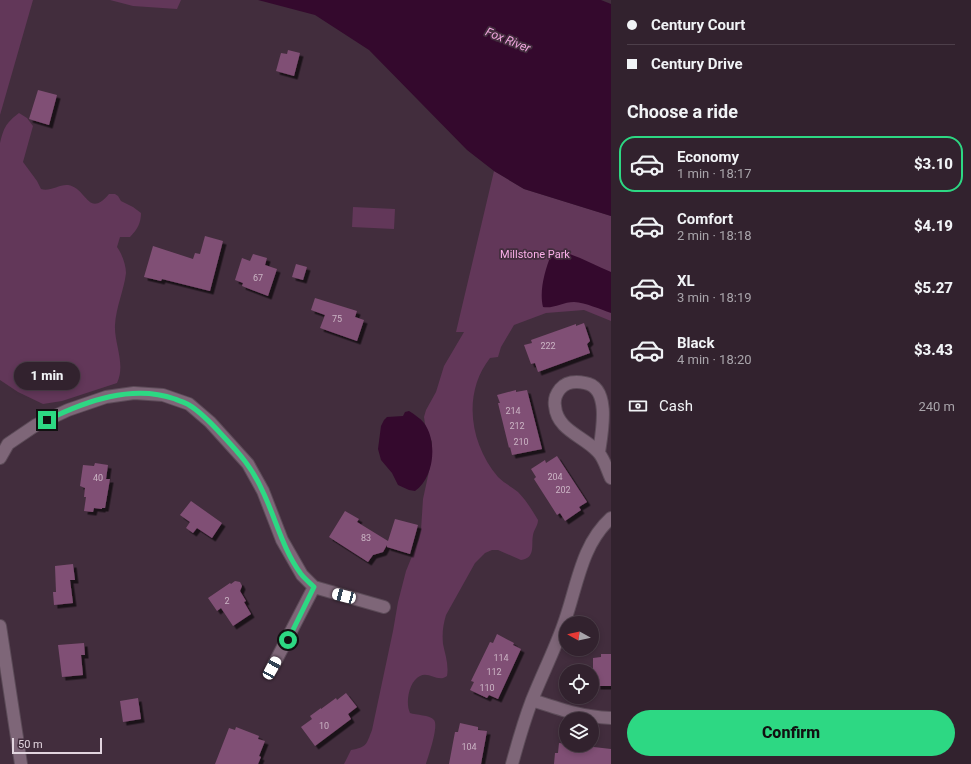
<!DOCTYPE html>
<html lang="en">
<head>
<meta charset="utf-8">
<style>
	body { margin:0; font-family:Roboto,sans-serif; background:#3d2f3a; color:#f1f3f6; height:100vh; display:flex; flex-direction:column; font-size:15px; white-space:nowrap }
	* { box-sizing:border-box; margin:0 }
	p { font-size:13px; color:#a8a4aa }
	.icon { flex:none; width:22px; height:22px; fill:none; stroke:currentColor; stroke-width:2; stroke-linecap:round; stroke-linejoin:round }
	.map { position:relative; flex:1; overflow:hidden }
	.sheet { display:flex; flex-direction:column; background:#32222e; width:360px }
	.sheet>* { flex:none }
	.banner { display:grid; align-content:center; height:88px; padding:0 16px; background:#32222e }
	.needle { width:26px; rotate:278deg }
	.buttons { position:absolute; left:559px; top:616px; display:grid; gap:8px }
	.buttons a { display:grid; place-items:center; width:40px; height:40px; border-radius:50%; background:#32222e; box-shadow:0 2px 6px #0003,0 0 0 1px #4d3f4a; font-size:20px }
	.scale { position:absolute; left:12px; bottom:10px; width:90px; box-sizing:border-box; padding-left:4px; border:2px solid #e2d5df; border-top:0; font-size:11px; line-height:14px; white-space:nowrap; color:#e2d5df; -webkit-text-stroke:3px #422d3d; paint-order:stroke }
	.end { position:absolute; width:18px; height:18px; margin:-9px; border:5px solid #2dd883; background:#111; box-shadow:0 0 0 2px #111 }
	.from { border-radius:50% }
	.bubble { position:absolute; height:28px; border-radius:14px; background:#32222e; box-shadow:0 2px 6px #0003,0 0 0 1px #4d3f4a; font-size:13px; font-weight:800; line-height:28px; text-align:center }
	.car { position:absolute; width:12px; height:24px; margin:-12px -6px; border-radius:5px; box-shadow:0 0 3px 1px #0007; background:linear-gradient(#fff 24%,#345 0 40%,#fff 0 76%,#345 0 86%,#fff 0) }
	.banner b { display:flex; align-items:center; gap:14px; height:38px; font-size:15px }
	.banner b+b { border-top:1px solid #4d3f4a }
	.banner i { width:10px; height:10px; background:#f1f3f6 }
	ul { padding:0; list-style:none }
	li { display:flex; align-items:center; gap:12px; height:56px; margin:0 8px 6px; padding:0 8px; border:2px solid transparent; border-radius:16px }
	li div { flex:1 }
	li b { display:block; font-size:15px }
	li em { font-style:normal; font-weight:800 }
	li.selected { border-color:#2dd883 }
	li>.icon { width:36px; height:36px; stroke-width:1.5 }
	h2 { padding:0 16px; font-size:18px; line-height:48px }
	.pay { display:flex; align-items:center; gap:10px; height:44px; padding:0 16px; font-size:15px }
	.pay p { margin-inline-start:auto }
	.action { display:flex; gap:8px; margin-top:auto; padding:8px 16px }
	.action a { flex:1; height:46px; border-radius:24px; background:#2dd883; color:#111; font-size:16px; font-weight:800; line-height:46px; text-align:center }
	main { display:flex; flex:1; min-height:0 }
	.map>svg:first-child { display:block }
</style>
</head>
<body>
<main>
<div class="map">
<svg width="611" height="764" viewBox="0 0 611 764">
	<defs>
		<filter id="shadow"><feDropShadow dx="3.5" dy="3.5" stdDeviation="0" flood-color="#0009"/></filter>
	</defs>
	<rect width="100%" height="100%" fill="#422d3d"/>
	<path fill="#623759" d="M0,0h33l-33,115z
		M110,0h71l-4,9 -44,-3z
		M19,113l8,5 6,8 -10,36 14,19 4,8c9,3 18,-5 27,-4 19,3 20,34 41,9h6l3,2 3,5 12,6 8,6c0,10 -4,17 -11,24h-10l-3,10c5,7 9,18 9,26 -2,17 -10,34 -11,52 -1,19 11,39 2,58l-55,18 -19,3 -25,-12 -18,-12v-237c4,-16 6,-20 19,-30z
		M494,171l30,18 87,27v105l-27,-11 -38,3 -32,12 -13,22 -3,10 -8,1c-28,36 -20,86 8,119 6,6 14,10 20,15 8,8 14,18 20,28 0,6 -4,9 -5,15 -2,10 3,23 -12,25l-23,-10h-6l-7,3 -10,10 -29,52c-3,10 -4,18 -3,29 2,10 6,21 4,32 -9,7 -18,-5 -27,0 -11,5 -15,27 -10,37 6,2 20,2 24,7 5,6 -6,37 -8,44h-82l7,-14c16,-3 15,-5 21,-20l21,-99 5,-29 8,-31 13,-32 2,-9 2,-31 8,-37 1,-12v-8l-7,-18 -1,-7 2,-7 10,-18 8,-26 20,-34h-8z
		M353,207l42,2 -1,20 -42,-2z"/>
	<path fill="#34092d" d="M258,0h343l10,4v212l-87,-27 -30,-18 -27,-21 -98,-100 -54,-35z
		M559,251c18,4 35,14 52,21v41c-11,-4 -25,-10 -37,-11 -11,0 -21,7 -31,5 -4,-16 2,-37 8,-52z
		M409,411c6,4 11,7 15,12 14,19 10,55 -9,68l-6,-1 -11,-5 -6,-12 -11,-13 -3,-11 3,-23 3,-6 3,-3 16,-1 2,-4z"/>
	<path fill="#804f75" filter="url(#shadow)" d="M288,50l12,3 -6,23 -18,-5 5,-18 6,1z
		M38,90l19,5 -8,30 -20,-6z
		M205,236l18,5 -13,50 -48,-12 -1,2 -17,-4 9,-31 40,13 2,-6 5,1z
		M253,254l14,4 -2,7 12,4 -9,27 -26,-10 1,-3 -8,-3 7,-22 8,3z
		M296,264l11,3 -4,13 -11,-3z
		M315,298l42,13 -2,6 9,3 -7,21 -37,-13 5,-13 -14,-5z
		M584,323l6,18 -3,3 3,9 -52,19 -3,-9 -4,1 -7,-19 8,-2 -1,-3 45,-16v2z
		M516,390v2l11,-2 15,59 -30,6 -2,-8 -1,1 -11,-45h2l-3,-8z
		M557,456l30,46 -8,5 2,3 -16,11 -5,-8 -3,2 -7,-11 -16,-25 2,-2 -5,-8 14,-9 1,3z
		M95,463l13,2 -2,14h4l-5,29h-3v1l-8,-1 -1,4 -9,-1 2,-14h-2l1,-9 -5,-2 3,-21 11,1z
		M191,501l31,22 -10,15 -15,-10 -4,5 -7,-5 4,-6 -10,-7z
		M345,511l14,8 -2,3 31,19 7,-22 23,6 -8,29 -23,-7v-2l-4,7 -10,3 -5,7 -39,-25z
		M73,564l2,16h-5l3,23 -19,2 -1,-13h3l-1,-26z
		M235,581l5,1 2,4 -2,5 6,10 -2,1 7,12 -18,12 -12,-18 -4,3 -9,-13 22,-15 1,1z
		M497,634l17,9 -1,2 8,4 -23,50 -9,-4 -2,3 -17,-8 4,-8 -3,-1 19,-39 3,1z
		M84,643l1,12h-4l2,20 -21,2 -4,-32z
		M601,654h10v32h-14v-9h-4v-19l8,-1z
		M346,693l11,14 -9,7 3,5 -36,27 -14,-19 11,-8 -2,-3 11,-8v1l15,-11 1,2z
		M138,698l3,21 -18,3 -3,-21z
		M460,723l18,4v3l9,1 -6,33h-32l6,-32h3z
		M236,727l23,9 -1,3 7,2 -6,15 2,1 -3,7h-43l14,-36 6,2z
		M559,743l52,6v15h-57l1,-11h3z"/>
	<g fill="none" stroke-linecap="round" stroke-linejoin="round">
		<defs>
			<path id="street" d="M599,452c3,-20 12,-65 -14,-69 -10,-2 -19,-1 -25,6 -4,5 -6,11 -5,17 2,24 28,30 42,45 7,6 10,19 14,27
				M0,458l8,-14 28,-19 32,-15 38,-13 28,-4 29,2 26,9 21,18 38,42 15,27 19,49 20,35 12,12 70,20
				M0,626l21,138
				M272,668l42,-81
				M532,700c27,9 51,17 79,18
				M512,764c6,-22 12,-43 20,-64 10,-25 22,-49 31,-74 14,-37 17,-80 48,-108"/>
		</defs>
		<use href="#street" stroke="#5c4b58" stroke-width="14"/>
		<use href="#street" stroke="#7e6678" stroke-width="12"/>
	</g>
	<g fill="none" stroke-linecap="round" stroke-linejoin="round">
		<path stroke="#2dd883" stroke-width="5" d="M47,420c39,-19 85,-36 128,-21 4,2 10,3 14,6 12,7 24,20 34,31 17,18 30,33 40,56 13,27 20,58 38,82 4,5 9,9 13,13l-26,53"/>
	</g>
	<g text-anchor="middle" stroke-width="3.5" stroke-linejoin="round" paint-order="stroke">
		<g font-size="9" fill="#cab4c4">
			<text x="258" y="281">67</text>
			<text x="337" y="322">75</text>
			<text x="548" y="349">222</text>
			<text x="513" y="414">214</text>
			<text x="517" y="429">212</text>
			<text x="521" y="445">210</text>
			<text x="555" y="480">204</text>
			<text x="98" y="481">40</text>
			<text x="563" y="493">202</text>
			<text x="366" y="541">83</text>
			<text x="227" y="604">2</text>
			<text x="501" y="661">114</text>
			<text x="494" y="675">112</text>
			<text x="487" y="691">110</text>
			<text x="324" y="729">10</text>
			<text x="469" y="750">104</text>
		</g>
		<g font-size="11" fill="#faafe8" stroke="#422d3d">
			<text x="535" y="258">Millstone Park</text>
		</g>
		<g font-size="12" font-style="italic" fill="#f0a5de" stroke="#422d3d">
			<text transform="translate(508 40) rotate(22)" y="4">Fox River</text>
		</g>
	</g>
</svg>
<div class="buttons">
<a><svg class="needle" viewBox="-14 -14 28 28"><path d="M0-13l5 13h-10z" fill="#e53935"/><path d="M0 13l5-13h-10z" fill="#a8a4aa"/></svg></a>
<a><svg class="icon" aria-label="locate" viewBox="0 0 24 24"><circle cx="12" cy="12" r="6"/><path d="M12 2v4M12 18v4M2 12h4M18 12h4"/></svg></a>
<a><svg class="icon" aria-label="layers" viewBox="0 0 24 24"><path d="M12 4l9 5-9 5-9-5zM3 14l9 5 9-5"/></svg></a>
</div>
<div class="scale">50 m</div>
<i class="end from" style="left:288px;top:640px"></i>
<i class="end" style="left:47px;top:420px"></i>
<div class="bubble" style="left:14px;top:362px;width:66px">1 min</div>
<i class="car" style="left:344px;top:596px;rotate:285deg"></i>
<i class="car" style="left:272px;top:668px;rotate:29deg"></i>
</div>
<section class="sheet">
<div class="banner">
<b><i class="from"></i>Century Court</b>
<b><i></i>Century Drive</b>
</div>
<h2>Choose a ride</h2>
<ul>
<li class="selected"><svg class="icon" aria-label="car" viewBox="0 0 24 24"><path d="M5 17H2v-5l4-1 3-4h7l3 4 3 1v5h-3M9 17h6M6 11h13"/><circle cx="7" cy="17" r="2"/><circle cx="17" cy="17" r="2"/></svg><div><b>Economy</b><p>1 min · 18:17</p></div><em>$3.10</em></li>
<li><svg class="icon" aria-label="car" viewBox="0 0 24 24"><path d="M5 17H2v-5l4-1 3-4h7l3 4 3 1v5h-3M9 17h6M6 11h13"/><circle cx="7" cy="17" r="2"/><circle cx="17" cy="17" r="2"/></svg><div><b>Comfort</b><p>2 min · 18:18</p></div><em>$4.19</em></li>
<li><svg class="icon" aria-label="car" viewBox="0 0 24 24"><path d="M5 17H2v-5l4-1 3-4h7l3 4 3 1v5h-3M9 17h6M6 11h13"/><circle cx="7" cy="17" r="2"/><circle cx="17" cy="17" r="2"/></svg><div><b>XL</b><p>3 min · 18:19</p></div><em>$5.27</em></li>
<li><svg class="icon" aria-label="car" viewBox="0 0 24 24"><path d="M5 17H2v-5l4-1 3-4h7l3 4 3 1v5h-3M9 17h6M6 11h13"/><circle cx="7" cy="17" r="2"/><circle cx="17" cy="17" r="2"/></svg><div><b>Black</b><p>4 min · 18:20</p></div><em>$3.43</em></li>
</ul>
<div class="pay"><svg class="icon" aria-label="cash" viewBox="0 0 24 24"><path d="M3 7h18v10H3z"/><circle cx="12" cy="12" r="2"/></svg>Cash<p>240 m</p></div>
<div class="action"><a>Confirm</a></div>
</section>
</main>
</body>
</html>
